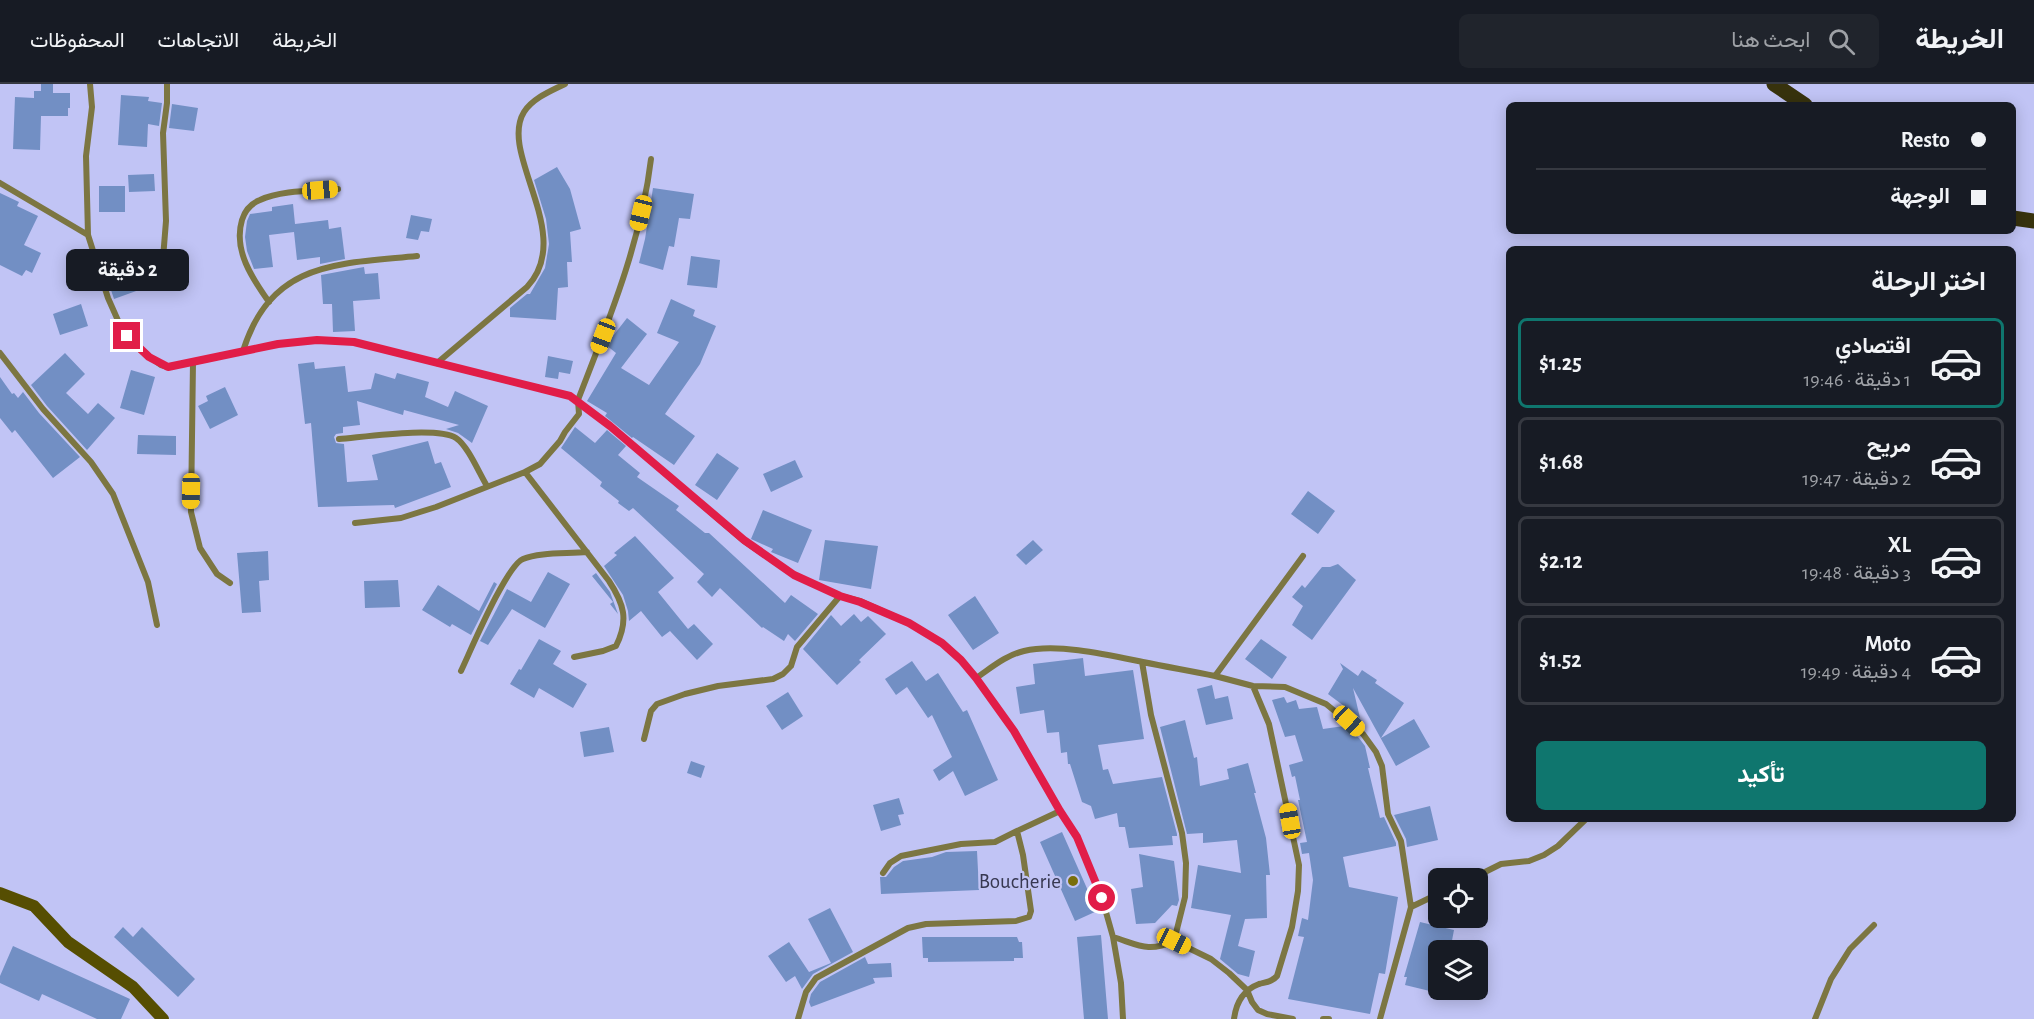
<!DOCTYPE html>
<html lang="ar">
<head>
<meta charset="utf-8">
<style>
	body { margin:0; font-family:"Alegreya Sans",Vazirmatn,sans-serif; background:#20242c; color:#f1f3f6; direction:rtl; height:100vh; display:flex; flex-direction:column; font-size:22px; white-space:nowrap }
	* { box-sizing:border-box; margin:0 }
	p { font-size:20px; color:#9ea1a6 }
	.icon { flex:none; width:33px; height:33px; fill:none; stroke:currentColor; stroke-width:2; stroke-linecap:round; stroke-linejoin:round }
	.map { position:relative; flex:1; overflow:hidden; direction:ltr }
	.details { position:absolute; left:1506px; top:162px; width:510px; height:576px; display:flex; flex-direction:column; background:#171b24; border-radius:9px; box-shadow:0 3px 15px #0003; direction:rtl }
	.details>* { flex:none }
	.hud { position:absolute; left:1506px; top:18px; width:510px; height:132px; border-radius:9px; box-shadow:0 3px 15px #0003; direction:rtl; display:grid; align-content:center; height:132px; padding:0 30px; background:#171b24 }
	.tools { position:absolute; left:1428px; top:784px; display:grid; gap:12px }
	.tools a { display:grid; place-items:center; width:60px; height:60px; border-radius:9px; background:#171b24; box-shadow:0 3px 15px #0003; font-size:30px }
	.end { position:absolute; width:27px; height:27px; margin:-14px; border:8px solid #e11d48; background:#fff; box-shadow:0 0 0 3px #fff }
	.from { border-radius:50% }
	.bubble { position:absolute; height:42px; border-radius:9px; background:#171b24; box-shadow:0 3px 15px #0003; font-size:20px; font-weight:700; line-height:42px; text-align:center; direction:rtl }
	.car { position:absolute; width:18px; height:36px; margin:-18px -9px; border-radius:8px; box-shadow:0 0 4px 2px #0007; background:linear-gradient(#f5c518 24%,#345 0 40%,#f5c518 0 76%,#345 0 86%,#f5c518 0) }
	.hud b { display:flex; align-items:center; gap:21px; height:57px; font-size:22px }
	.hud b+b { border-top:2px solid #363941 }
	.hud i { width:15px; height:15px; background:#f1f3f6 }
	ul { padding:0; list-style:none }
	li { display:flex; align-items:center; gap:18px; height:90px; margin:0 12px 9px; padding:0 18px; border:3px solid #363941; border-radius:9px }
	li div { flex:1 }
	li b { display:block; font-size:22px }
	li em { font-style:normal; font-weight:700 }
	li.on { border-color:#0f766e }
	li>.icon { width:54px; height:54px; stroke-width:1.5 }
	h2 { padding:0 30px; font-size:27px; line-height:72px }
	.button { display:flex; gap:12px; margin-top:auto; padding:12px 30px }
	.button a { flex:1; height:69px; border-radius:9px; background:#0f766e; color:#fff; font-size:24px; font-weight:700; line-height:69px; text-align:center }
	header { display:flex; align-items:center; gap:36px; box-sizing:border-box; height:84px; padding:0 30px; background:#171b24; border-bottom:2px solid #363941 }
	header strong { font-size:28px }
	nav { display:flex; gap:33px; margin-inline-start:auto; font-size:21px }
	.search { width:420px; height:54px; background:#20242c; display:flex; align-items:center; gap:15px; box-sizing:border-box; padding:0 21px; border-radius:9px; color:#9ea1a6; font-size:22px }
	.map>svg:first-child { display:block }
</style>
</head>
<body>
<header>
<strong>الخريطة</strong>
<div class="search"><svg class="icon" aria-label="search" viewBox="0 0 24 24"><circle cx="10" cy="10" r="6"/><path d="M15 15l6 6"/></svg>ابحث هنا</div>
<nav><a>الخريطة</a><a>الاتجاهات</a><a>المحفوظات</a></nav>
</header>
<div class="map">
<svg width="2034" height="935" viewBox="0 0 2034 935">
	<rect width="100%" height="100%" fill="#c1c4f5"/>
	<path fill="#728fc4" d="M41,0h12v9h17v15h-2v8h-27l-1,34 -27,-1 2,-52 19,1v-7h7z
		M121,11l28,2 -1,4 14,2 -3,23 -11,-2 -1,23 -29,-2z
		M172,20l26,4 -4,23 -25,-3z
		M557,83l13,22 11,40 -11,3 2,30h-5l1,25 -10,1 -2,32 -46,-3v-9l17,-14h3l15,-26 4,-24 -3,-25 -12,-39z
		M154,90l1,17 -26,1 -1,-17z
		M99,102h26v26h-26z
		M653,104l41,6 -4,25 -11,-1 -5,29 -5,-1 -6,24 -24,-7 6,-24z
		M0,109l19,9 -2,4 21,10 -14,29 17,8 -9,20 -6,-3 -4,6 -22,-11z
		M293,120l2,20 33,-4 1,9 12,-2 4,32 -25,5v-7l-23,3 -3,-28 -25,3 4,32 -19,2 -7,-18 -2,-14 2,-16 3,-7 22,-3v-4z
		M411,131l21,4 -3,13 -8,-1 -3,9 -12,-2z
		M691,172l29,4 -3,28 -30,-3z
		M141,179l9,23 -36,13 -8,-24z
		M364,183l1,7 13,-1 2,26 -27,2 2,30 -22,1 -1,-28h-9l-2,-29z
		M671,215l24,11 -2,6 23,10 -16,38 -35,50 30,22 -21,29 -41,-28 -1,1 -27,-22 2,-3 -20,-12 29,-48 -10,-8 21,-27 20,16 -26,34 28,17 30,-43 -22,-9z
		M81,220l7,22 -28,9 -7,-21z
		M65,269l20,21 -19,19 22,21 10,-11 17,15 -28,32 -40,-44 -16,-21z
		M548,272l25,5 -3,13 -11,-2 -1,7 -13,-2z
		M314,278l1,7 30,-3 3,26 23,-3 4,-16 20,6 2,-6 32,9 -4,15 23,10 7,-16 33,15 -16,37 -14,-10 -12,-4 13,-4 -55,-15 -1,5 -46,-14 3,24 -17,2v6l-7,1 -2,3 2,6 8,1 3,38 31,-2 -6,-25 56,-14 7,23 6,-2 10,25 -56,21 -1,-3 -76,2 -7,-84 -6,1 -7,-60z
		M131,286l24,7 -11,38 -24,-7z
		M0,293l12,17 2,-1 4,5 5,-6 16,21 41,44 -27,21 -38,-48 -3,3 -12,-15z
		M225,303l13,28 -28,14 -12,-23 10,-5 -2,-5z
		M575,343l20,16 12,-13 19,16 -8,9 22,18 -3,4 42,29 -3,4 29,23h4l76,70 6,-8 27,19 -23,27 -7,-7 -4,7 -21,-14 -1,1 -42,-40 -8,9 -15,-15 7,-8 -71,-66 -4,3 -11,-8 1,-2 -19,-15 2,-4 -41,-34z
		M138,351l38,1v19l-39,-1z
		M717,369l22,15 -22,32 -22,-15z
		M795,376l8,17 -32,15 -8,-18z
		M1308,407l27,20 -17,23 -27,-20z
		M763,426l49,20 -14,33 -27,-11 2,-3 -22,-10z
		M635,452l39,42 -16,14 30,37 6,-5 19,20 -16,16 -27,-29 -8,6 -21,-26 -12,10 -1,-10 -5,-16 -19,-29 13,-11 -3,-2z
		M825,456l53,6 -7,43 -52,-9z
		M1033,456l10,10 -17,15 -10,-10z
		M268,467l1,29 -10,1 2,31 -19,1 -5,-60z
		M1338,480l18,16 -44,60 -20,-15 11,-19 -11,-9 10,-12 3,3 17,-21h8z
		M548,488l22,12 -25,44 -33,-19 -24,36 -8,-4 27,-52 24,13z
		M596,489l14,19 8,22 -8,-10 3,-2 -21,-26z
		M398,496l2,27 -35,1 -1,-27z
		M494,498l3,2 -26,51 -19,-11 -2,3 -28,-17 16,-25 41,26z
		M975,512l24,37 -26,17 -25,-35z
		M854,530l7,8 7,-6 18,18 -27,26 2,2 -24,23 -34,-36 28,-34 10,11z
		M539,555l22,12 -8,13 34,20 -14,24 -34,-20 -5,10 -24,-14 9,-15 2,1z
		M1261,555l26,18 -15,22 -27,-20z
		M1083,574l2,18 48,-6 11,69 -46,6 5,25 5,-1 5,15 49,-7 15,57v2h-5l1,9 -44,3 -4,-21h-6l-2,-14 -22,6 -4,-13 -9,-4 -12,-38h-2l-1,-12 -6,1 -2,-21 -12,1 -3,-23 -24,4 -4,-27 19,-3 -2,-20z
		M912,577l14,20 12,-8 25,39 4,-2 31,70 -33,16 -12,-25 -14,10 -6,-11 19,-13 -20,-42 -4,3 -21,-31 -11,8 -11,-16z
		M1340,579l18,13 4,-6 15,10 -2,3 29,20 -23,35 33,-19 16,28 -34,19 -43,-78 7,30 -32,-24 15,-25z
		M1212,601l3,14 13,-3 5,23 -27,6 -9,-36z
		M788,608l15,24 -21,14 -16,-24z
		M1284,613l3,6 9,-3 3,9 18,-2 6,22 21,-3 15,12 6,8 5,22h-2l12,50 4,-1 12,26v3l-53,11 6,30 49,10 -13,77 -6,-1 -9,41 -82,-15 16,-62 -6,-1 4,-18 6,2 5,-40 -4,-27 -7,1 -2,-11 7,-1 -9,-42h2l-5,-24 -3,1 -3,-12 14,-4 -8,-26 -10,2 -13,-37z
		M1185,636l9,38 3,-1 3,29 29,-7 -2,-10 21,-6 8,30h-2l12,45 4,37h-4l1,43 -22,1 -7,27 17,5 -6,26 -11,-3 -18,-15 11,-44 -40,-7 7,-43 43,8 -4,-33 -34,3v-10l-16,1 -27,-107z
		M609,643l5,25 -30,5 -4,-25z
		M691,677l14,5 -4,12 -14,-5z
		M899,714l5,16 -6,1 3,10 -20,6 -8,-26z
		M1430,722l8,34 -31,7 -1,-8 -12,-24z
		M1062,748l35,79 -22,10 -35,-79z
		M977,767l2,39 -98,4 -1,-17h6l8,-10 9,-6 29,-4 14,-5z
		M1139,770l35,7 5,39 -2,6 -5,-1 -17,18 -19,1 -5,-35 12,-2z
		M830,824l23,44 -40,22 -11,15 -7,-13 -9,6 -18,-26 21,-14 20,30 22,-9 -23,-44z
		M1420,838l34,8 -4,21h-12v42l-33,-8 2,-8h-3z
		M123,843l10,10 9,-10 53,52 -17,18 -64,-60z
		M1101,851l7,84h-24l-7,-82z
		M922,853h95l2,5h3l1,16h-9v3l-86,1v-4h-5z
		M13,862l117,53 -9,20h-24l-55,-25 -3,7 -39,-18v-7z
		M865,873l3,7 23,-1 1,14 -19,1 2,5 -64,24 -2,-5 2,-8 9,-12z"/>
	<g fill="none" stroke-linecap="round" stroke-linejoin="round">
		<path stroke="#7c7642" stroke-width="6" d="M90,0l2,23 -6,49 2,79 20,63 12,27 19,24 22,16 7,2 110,-23 39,-4 36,2 217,54 40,30 134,115 50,34 46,21 20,5 49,22 33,20 19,17 15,18 38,53 46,80 17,26 25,61 11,39 8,46 2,36
			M0,99l88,52
			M162,187l4,-50 -3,-88 4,-30v-19
			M269,218c-17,-24 -36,-52 -27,-82 3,-10 8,-16 18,-20 21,-10 55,-9 78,-11
			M243,267c28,-90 94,-87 174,-95
			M0,269l43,56 48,53 22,32 35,88 9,43
			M193,278l-2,150 9,36 17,26 13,9
			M437,279l90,-76c49,-52 -29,-133 -3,-175 9,-14 27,-21 41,-28
			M339,355c25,-2 98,-13 117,-1 12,8 23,35 31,48
			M355,439l46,-5 35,-11 89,-35
			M574,573l29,-6 13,-5c13,-26 8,-42 -7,-65l-84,-109 15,-8 20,-23 5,-9 14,-18 -1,-14c30,-78 63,-157 73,-241
			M461,587c10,-21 45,-105 62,-112 16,-7 45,-5 64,-7
			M1215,592l38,10 32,1 41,17 37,30 13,18 6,14 6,48 13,27 10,66 -31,112
			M976,594c15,-10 30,-23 48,-27 34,-8 85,4 119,11 24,5 48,9 72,14l88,-120
			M644,655l7,-28 6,-7 28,-10 33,-8 55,-7 10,-5 8,-8 6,-19 43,-51
			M883,789l7,-10 11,-7 60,-12 34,-2 22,-11
			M1471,795l30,-15 28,-3 15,-6 14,-9 28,-27
			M1411,823l27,-13
			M1113,853c26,8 35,16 61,4l11,-44 1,-34 -4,-30 -31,-118 -9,-53
			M1174,857l37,18 18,14 18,17 5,12 6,8 9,4 26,5
			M798,935l8,-27 10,-14 92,-50 18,-4 90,-3 13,-4 2,-6 -8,-56 -6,-24 43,-20
			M1234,935c2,-16 9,-29 25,-35 7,-2 13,-2 18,-8l15,-49 6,-36 1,-26 -30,-141 -16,-38
			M1323,935h6
			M1815,935l16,-40 19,-30 24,-24"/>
		<path stroke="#564e02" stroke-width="12" d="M0,809l34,13 34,36 65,45 30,32"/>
		<path stroke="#37320d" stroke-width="15" d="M1774,0l31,21
			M2013,134l21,3"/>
	</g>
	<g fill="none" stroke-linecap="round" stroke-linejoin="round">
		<path stroke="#e11d48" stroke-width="8" d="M127,252l22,21 19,10 110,-23 39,-4 37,2 216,54 40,30 134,114 50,35 46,21 20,6 49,21 33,20 19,17 15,18 38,53 46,80 17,26 25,61"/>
	</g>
	<circle fill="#796e0a" stroke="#c1c4f5" stroke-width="2" cx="1073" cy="797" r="6"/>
	<g text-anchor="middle" stroke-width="4.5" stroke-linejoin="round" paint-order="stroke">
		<g font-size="21" fill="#373851" stroke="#c1c4f5" text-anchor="end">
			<text x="1061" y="804">Boucherie</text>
		</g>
	</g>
</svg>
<div class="tools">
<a><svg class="icon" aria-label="locate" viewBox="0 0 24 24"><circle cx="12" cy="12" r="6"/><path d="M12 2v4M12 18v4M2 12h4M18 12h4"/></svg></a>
<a><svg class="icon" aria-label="layers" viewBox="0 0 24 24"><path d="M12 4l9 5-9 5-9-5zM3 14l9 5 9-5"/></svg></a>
</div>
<i class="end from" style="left:1102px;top:814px"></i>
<i class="end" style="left:127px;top:252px"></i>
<div class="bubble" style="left:66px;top:165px;width:123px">2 دقيقة</div>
<i class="car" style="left:320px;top:106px;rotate:85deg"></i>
<i class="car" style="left:641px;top:129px;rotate:194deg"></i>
<i class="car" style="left:603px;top:252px;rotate:201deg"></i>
<i class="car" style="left:191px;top:407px;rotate:181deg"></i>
<i class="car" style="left:1349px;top:637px;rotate:133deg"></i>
<i class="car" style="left:1290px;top:737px;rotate:350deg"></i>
<i class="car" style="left:1174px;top:857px;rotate:116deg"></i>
<div class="hud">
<b><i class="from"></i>Resto</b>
<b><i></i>الوجهة</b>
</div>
<section class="details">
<h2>اختر الرحلة</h2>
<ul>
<li class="on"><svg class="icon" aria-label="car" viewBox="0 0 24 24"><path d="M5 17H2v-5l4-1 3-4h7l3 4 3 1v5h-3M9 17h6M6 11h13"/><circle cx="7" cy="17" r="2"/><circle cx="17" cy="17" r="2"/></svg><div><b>اقتصادي</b><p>1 دقيقة · 19:46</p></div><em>$1.25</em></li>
<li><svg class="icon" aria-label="car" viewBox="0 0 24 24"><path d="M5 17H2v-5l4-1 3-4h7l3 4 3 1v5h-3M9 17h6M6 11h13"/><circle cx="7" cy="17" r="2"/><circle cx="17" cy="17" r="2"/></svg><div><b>مريح</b><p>2 دقيقة · 19:47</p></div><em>$1.68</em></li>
<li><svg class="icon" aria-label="car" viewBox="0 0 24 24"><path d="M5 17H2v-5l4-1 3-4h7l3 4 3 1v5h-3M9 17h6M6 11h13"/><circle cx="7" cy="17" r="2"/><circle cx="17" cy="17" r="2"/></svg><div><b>XL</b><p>3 دقيقة · 19:48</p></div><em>$2.12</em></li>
<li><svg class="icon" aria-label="car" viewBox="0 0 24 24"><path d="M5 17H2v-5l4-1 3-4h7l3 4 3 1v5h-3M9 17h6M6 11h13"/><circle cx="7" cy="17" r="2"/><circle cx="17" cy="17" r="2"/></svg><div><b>Moto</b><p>4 دقيقة · 19:49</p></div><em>$1.52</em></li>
</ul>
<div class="button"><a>تأكيد</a></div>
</section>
</div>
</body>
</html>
